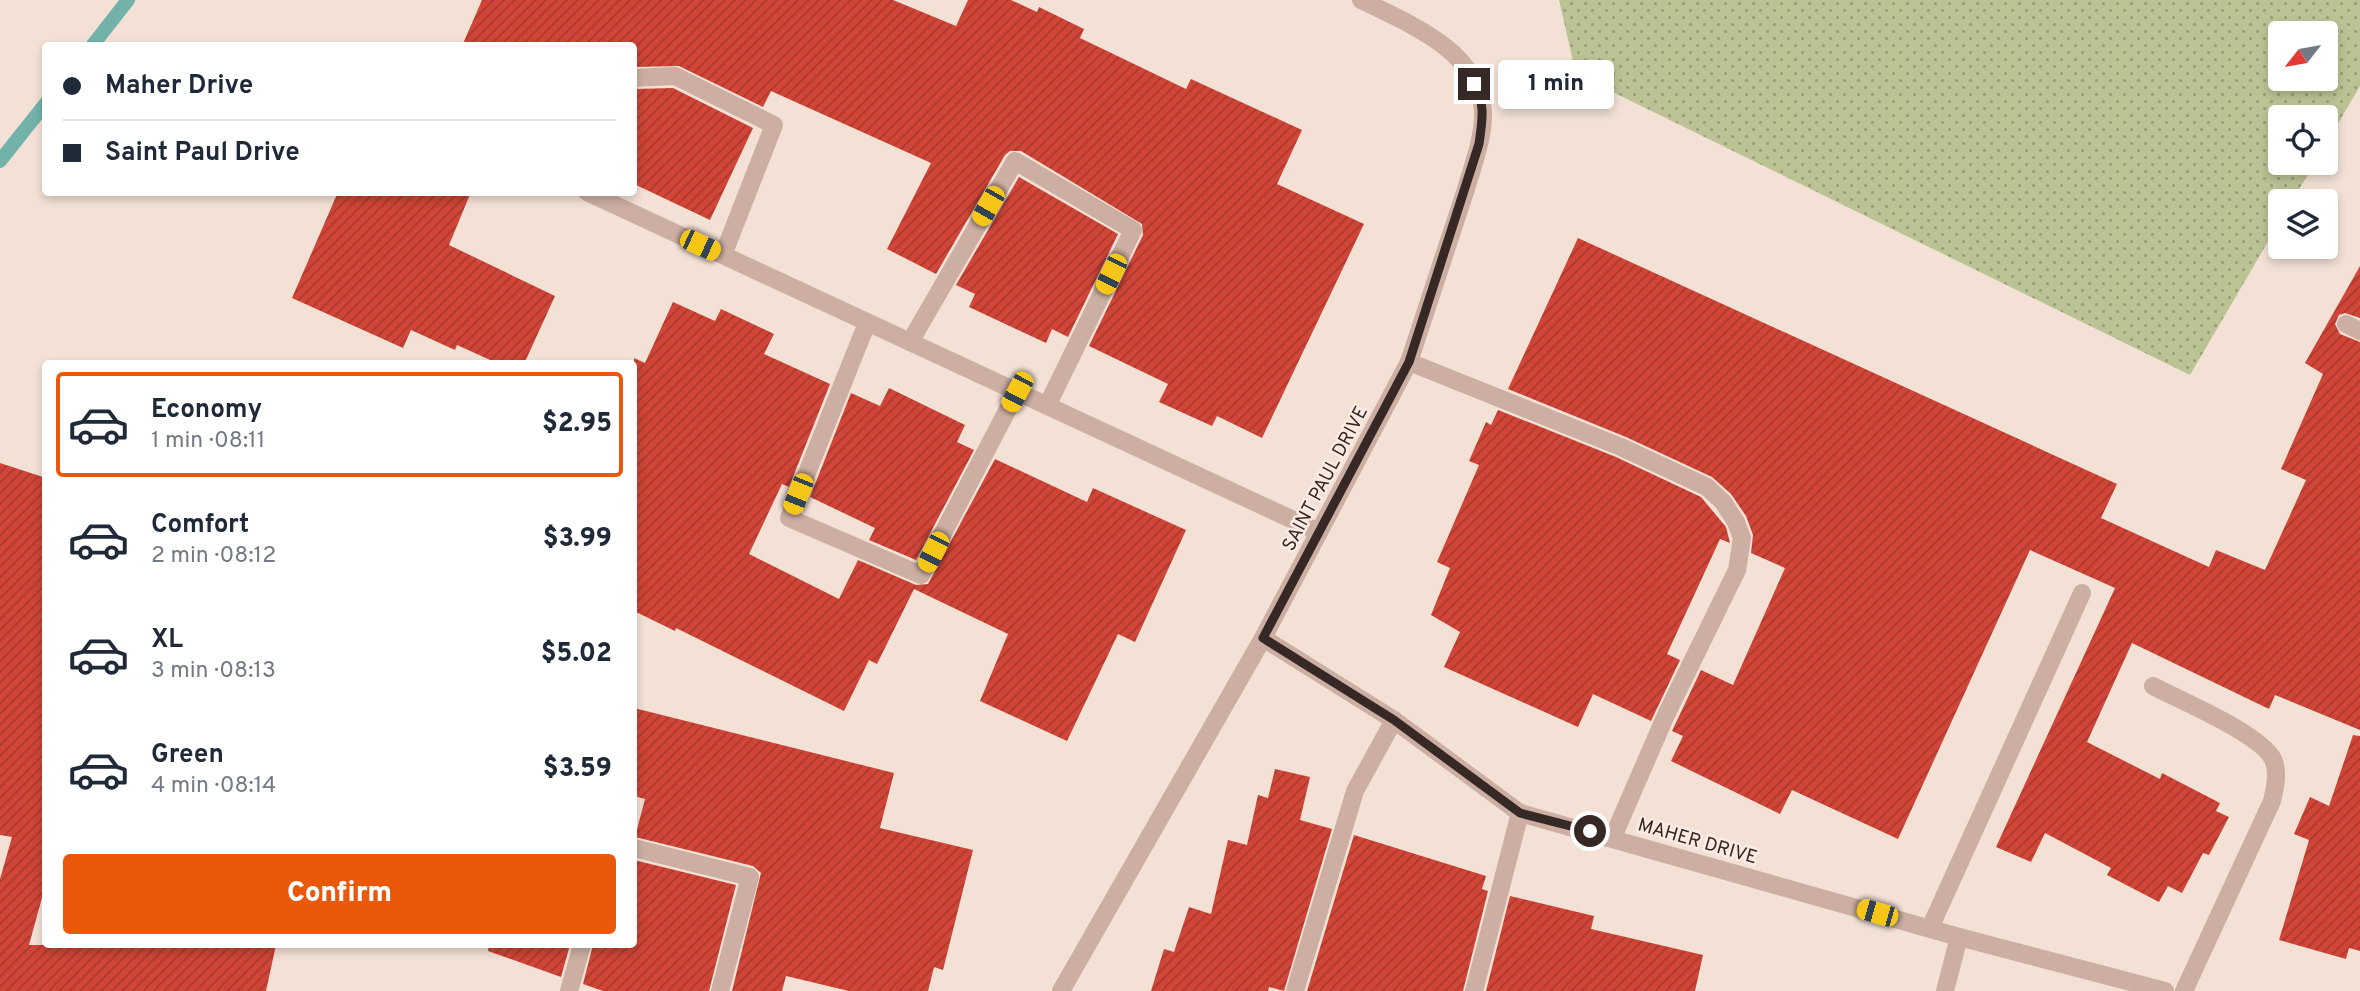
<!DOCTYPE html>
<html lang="en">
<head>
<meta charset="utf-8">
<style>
	body { margin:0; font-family:Overpass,sans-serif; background:#f6f6f7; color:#1f2937; height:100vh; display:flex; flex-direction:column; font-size:26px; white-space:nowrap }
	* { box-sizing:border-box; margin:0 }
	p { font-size:23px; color:#747a83 }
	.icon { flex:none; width:38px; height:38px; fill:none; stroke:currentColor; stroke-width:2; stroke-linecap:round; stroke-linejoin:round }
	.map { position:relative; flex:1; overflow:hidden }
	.side { position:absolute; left:42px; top:360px; width:595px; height:588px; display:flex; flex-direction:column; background:#fff; border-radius:7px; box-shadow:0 4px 10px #0003 }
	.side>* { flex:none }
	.hud { position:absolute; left:42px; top:42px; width:595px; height:154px; border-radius:7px; box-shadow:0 4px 10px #0003; display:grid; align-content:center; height:154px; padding:0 21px; background:#fff }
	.needle { width:46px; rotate:239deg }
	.fabs { position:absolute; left:2268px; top:21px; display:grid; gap:14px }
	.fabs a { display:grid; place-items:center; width:70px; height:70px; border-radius:7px; background:#fff; box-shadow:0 4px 10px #0003; font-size:35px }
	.end { position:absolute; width:32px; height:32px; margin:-16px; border:9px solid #352825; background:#fff; box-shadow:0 0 0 4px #fff }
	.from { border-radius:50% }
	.bubble { position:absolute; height:49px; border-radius:7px; background:#fff; box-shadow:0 4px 10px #0003; font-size:23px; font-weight:800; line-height:49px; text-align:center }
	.car { position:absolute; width:21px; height:42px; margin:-21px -10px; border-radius:9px; box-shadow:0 0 5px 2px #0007; background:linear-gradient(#f5c518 24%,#345 0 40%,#f5c518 0 76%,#345 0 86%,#f5c518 0) }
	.hud b { display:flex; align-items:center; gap:24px; height:66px; font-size:26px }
	.hud b+b { border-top:2px solid #e0e1e3 }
	.hud i { width:18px; height:18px; background:#1f2937 }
	ul { padding:12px 0 0; list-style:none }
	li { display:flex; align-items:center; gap:21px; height:105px; margin:0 14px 10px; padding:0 7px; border:4px solid transparent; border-radius:7px }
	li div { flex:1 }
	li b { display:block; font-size:26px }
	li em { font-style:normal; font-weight:800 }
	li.on { border-color:#ea580c }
	li>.icon { width:63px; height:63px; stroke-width:1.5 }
	.action { display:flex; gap:14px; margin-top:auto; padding:14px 21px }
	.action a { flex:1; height:80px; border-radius:7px; background:#ea580c; color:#fff; font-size:28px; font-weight:800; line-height:80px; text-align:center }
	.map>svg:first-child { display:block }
</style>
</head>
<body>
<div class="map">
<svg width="2360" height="991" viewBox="0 0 2360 991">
	<defs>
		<pattern id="grass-dots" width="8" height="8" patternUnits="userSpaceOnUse" patternTransform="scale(1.75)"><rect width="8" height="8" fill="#bbc395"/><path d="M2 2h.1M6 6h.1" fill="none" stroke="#999e79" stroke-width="1.8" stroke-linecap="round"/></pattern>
		<pattern id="building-hatch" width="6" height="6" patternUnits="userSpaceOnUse" patternTransform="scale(1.75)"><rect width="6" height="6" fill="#d04537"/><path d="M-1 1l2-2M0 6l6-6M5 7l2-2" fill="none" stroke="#aa3a2e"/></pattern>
	</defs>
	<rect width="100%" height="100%" fill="#f3e1d6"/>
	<path fill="url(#grass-dots)" fill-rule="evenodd" d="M1559,0h801v86l-34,58v-27h-46v46h35l-23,38h-12v20l-90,154 -614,-301zM2280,33h46v46h-46z"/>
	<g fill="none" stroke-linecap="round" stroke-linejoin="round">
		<path stroke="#73b2ab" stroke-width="14" d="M92,46l36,-46
			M0,161l46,-58"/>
	</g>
	<path fill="url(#building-hatch)" d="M482,0h411l63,26 12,-26h43l26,12 2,-5 45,22 -4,9 106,51 5,-10 111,51 -25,54 87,40 -102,214 -45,-22 -5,10 -53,-24 9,-18 -79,-38 54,-111 -1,-11 -121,-73h-11l-5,4 -69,119 -49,-25 44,-86 -160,-72 -8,16 -84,-41 -45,1v-21h-172z
		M673,88l80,40 -43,92 -76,-36v-95z
		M1019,177l99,57 -50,103 -16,-8 -6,14 -77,-36 6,-13 -19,-9z
		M338,192h133l-22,53 106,51 -31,68h-25l-42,-19 -2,5 -44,-20 -8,18 -111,-50z
		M1578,238l539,246 -16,34 108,49 7,-17 49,20 41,-90 -25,-11 42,-95 -18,-11 55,-97v52l-15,-5 -6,2 -4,9 5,10 20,8v388l-85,-35 -6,14 -137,-66 -45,99 73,37 2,-6 58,30 -4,8 13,6 -20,38 -6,-2 -21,40 -14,-7 -9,16 -52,-27 4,-7 -66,-35 -14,29 -35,-15 119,-259 -85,-38 -132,289 -106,-49 -12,24 -109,-53 12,-25 -11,-5 29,-61 32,15 52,-117 -34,-15 2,-18 -7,-19 -15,-22 -19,-17 -86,-40 -118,-48z
		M673,302l42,19 6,-12 53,25 -10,20 66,30 -41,103 -7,-3 -33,70 90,45 19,-39 58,25 12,-1 67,-125 92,43 6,-14 93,42 -51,112 -17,-8 -51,107 -87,-40 28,-67 -94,-45 -37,75 -8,-4 -25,51 -168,-83 -1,3 -41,-20v-253l11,5z
		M889,388l76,37 -8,17 17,8 -58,110 -47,-20 6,-12 -65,-31 41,-104 29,13z
		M1498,410l118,47 85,40 25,30 4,16 -10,-4 -53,115 13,6 -29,61 -58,-27 -15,33 -134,-60 16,-35 -29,-17 19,-47 -13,-6 42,-97 -10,-4 17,-39 5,3z
		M0,463l46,15v405l-17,62h247l-10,46h-266v-112l12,-42 -12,-2z
		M634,708l260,65 -14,55 93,22 -30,120 -9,-3 -6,24h-79l-63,-15 -4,15h-50l29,-118 -8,-7 -118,-29 10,-38 -11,-3z
		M2353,735l7,1v215l-11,-3 -3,11 -67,-19 30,-100 -15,-6 16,-37 19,9z
		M1275,769l35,8 -10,43 32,9 -48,162 -15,-4 -1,4h-117l13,-42 10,3 15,-45 22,7 17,-74 19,5 11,-50 10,3z
		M1354,835l132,41 -4,13 6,2 -25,100h-156z
		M634,860l102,25 -27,106h-106l-20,-7 10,-39h41z
		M1510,896l84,20 -3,13 112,26 -8,36h-209z
		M489,945h81l-9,32 -73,-26z"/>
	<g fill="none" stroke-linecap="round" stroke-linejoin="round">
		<path stroke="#ccaea2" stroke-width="18" d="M1361,0c46,23 118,50 122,111 1,25 -10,54 -17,78
			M634,78l41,-2 99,49 -51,130
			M587,192l732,340
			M867,323l-78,195 132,57 96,-183
			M2346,324l14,7
			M910,342l105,-181 118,69 -86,176
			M1409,362l212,85 86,40 16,15 13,20 6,16 -5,32 -71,145 -53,122
			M2153,686c28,15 106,47 120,73 6,13 2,29 -1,42l-88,190
			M634,848l116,29 -30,114
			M1930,928l152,-335
			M569,991l13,-46
			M1295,991l60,-200 39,-71
			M1474,991l46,-178
			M1945,991l14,-54"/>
		<path stroke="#ccaea2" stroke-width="18" d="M1263,638l131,82 126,93 439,124 206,54
			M1061,991l202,-353 146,-276 57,-173"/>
	</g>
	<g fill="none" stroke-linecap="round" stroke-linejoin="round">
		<path stroke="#352825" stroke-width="9" d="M1474,84c12,19 8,38 5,60l-70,218 -146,276 131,82 126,93 70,18"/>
	</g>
	<g text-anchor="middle" stroke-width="5" stroke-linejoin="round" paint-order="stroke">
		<g font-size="19" fill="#352825" stroke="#fbece3">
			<text transform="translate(1324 478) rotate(-62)" y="7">SAINT PAUL DRIVE</text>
			<text transform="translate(1698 840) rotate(16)" y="7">MAHER DRIVE</text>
		</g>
	</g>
</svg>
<div class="fabs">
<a><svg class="needle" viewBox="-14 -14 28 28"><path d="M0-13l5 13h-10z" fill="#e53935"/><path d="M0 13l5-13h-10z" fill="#747a83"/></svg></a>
<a><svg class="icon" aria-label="locate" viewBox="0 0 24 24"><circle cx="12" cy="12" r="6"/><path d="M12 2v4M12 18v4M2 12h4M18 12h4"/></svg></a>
<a><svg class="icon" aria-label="layers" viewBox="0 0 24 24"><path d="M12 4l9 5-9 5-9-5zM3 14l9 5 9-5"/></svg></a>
</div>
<i class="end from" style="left:1590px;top:831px"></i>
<i class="end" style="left:1474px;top:84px"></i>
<div class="bubble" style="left:1498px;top:60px;width:116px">1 min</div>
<i class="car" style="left:988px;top:206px;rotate:210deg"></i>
<i class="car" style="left:700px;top:245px;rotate:115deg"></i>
<i class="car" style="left:1111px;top:274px;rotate:206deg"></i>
<i class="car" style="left:1017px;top:392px;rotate:208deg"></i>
<i class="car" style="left:798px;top:494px;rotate:202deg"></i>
<i class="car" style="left:933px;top:552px;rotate:207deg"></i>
<i class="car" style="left:1877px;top:913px;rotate:286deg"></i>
<div class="hud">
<b><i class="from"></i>Maher Drive</b>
<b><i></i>Saint Paul Drive</b>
</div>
<section class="side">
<ul>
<li class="on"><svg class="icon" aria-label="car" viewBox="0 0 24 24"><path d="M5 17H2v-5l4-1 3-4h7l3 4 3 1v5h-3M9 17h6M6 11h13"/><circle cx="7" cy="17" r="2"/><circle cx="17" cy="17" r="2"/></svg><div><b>Economy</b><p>1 min · 08:11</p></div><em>$2.95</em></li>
<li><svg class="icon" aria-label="car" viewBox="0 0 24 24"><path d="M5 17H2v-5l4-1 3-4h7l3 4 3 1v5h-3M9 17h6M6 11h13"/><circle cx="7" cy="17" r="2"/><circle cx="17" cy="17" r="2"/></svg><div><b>Comfort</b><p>2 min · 08:12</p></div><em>$3.99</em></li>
<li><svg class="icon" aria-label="car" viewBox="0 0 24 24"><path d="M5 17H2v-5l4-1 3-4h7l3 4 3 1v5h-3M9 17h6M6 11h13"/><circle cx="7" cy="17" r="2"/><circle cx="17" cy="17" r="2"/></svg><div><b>XL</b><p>3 min · 08:13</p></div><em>$5.02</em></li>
<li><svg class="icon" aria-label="car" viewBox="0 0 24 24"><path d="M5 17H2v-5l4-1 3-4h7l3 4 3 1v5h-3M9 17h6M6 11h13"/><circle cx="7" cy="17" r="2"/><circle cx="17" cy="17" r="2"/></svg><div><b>Green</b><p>4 min · 08:14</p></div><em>$3.59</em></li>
</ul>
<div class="action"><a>Confirm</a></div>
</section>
</div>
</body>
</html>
